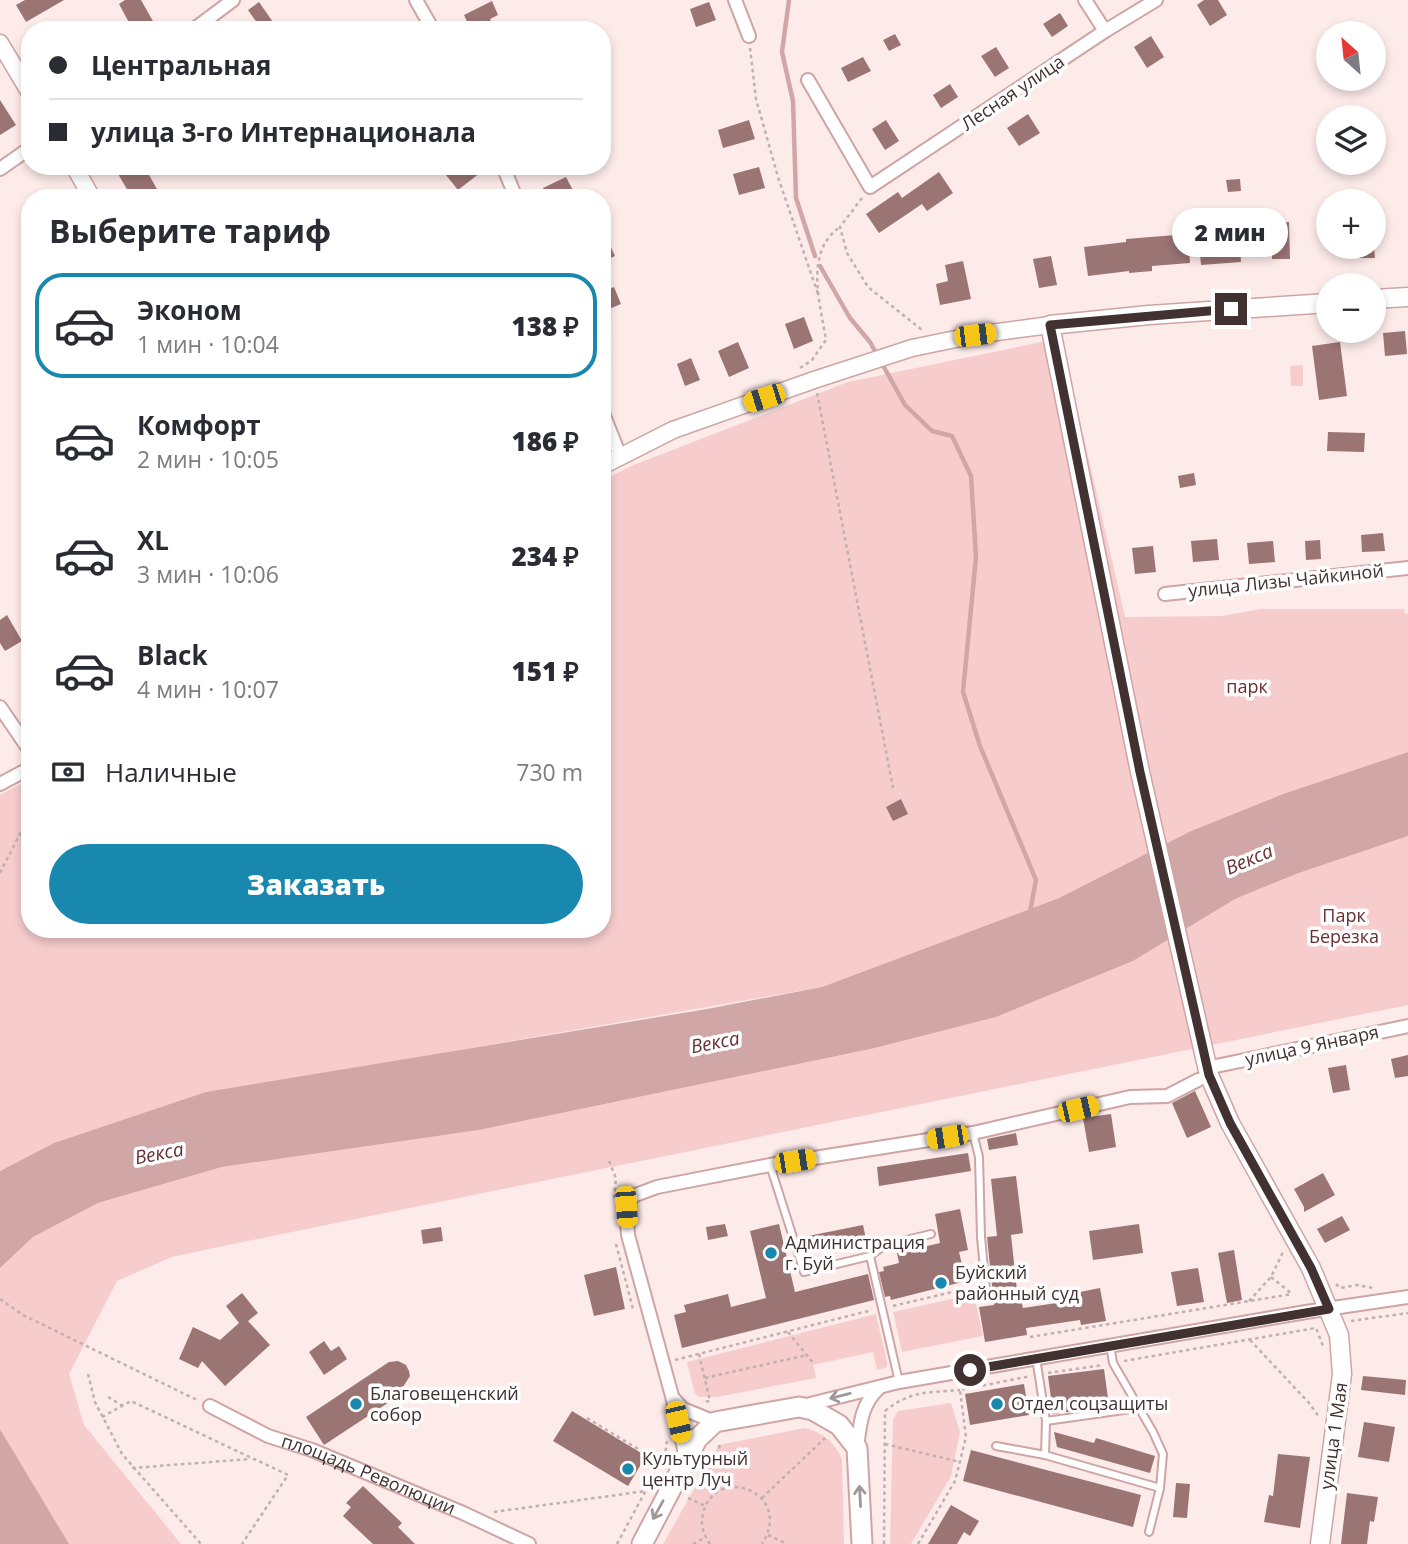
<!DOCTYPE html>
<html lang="ru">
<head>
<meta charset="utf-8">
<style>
	body { margin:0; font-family:"Open Sans",sans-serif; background:#f2f2f3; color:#2b2b33; height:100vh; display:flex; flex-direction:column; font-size:26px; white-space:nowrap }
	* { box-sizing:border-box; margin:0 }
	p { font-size:23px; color:#7c7c81 }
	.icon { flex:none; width:38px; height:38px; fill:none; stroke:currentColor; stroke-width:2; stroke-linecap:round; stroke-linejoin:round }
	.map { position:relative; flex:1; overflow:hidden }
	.panel { position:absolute; left:21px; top:189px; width:590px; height:749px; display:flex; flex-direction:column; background:#fff; border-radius:28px; box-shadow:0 4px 10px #0003 }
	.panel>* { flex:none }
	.banner { position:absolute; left:21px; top:21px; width:590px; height:154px; border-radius:28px; box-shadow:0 4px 10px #0003; display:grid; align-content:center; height:154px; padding:0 28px; background:#fff }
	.needle { width:46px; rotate:333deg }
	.fabs { position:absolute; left:1316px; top:21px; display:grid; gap:14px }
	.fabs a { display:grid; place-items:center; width:70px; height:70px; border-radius:50%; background:#fff; box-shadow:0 4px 10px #0003; font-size:35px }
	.end { position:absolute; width:32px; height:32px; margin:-16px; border:9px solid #423131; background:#fff; box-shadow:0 0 0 4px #fff }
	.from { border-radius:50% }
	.bubble { position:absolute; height:49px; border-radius:24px; background:#fff; box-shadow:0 4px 10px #0003; font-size:23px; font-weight:800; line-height:49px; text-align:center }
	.car { position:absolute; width:21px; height:42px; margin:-21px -10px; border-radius:9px; box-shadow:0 0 5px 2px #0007; background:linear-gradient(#f5c518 24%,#345 0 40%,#f5c518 0 76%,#345 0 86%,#f5c518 0) }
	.banner b { display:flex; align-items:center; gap:24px; height:66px; font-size:26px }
	.banner b+b { border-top:2px solid #e1e1e2 }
	.banner i { width:18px; height:18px; background:#2b2b33 }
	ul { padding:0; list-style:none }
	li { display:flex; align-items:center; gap:21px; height:105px; margin:0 14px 10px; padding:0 14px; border:4px solid transparent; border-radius:28px }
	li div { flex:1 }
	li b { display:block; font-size:26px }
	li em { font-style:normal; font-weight:800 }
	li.on { border-color:#1988ae }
	li>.icon { width:63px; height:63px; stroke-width:1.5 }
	h2 { padding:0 28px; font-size:32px; line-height:84px }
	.pay { display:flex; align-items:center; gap:18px; height:77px; padding:0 28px; font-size:26px }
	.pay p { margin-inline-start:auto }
	.primary-button { display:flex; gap:14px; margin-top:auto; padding:14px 28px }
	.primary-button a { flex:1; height:80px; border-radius:42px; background:#1988ae; color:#fff; font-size:28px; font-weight:800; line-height:80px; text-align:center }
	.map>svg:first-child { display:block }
</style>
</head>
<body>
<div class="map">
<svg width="1408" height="1544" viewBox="0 0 1408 1544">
	<rect width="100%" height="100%" fill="#fdebea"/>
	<path fill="#f6cccd" d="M1061,338l64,279 97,-1 39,-7h144l-1,4 4,1v138l-125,42 -92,37 -132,67 -237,89 -391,68 -313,67 -64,21 -54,28v-376l30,-16v150h572v-448l29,-15 217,-84z
		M1303,365v21h-12l-1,-20z
		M1408,836v169l-1190,242 -46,10 -55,24 -48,93 15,51 97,119h-112l-69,-115v-161l33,-31 65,-34 124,-36 257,-37 396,-82 121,-31 137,-56 102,-62 61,-25z
		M974,1294l9,42 -81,16 -9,-40z
		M876,1314l11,48v5l-10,3 -4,-18 -60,13 3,13 -99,19h-18l-4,-3 -8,-32z
		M951,1403l9,29 -9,44 -40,68h-21l3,-125 5,-8z
		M804,1428c19,4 31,14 38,32l2,84h-181l56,-99z"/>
	<path fill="#d0a6a6" d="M1408,752v84l-112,38 -61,25 -102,62 -137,56 -121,31 -396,82 -257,37 -124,36 -65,34 -33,31v-97l54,-28 152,-51 501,-83 115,-22 237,-89 132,-67 92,-37z
		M0,1429l69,115h-69z"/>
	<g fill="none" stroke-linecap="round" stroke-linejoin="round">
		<path stroke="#d0a6a6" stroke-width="4.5" d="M789,0l-7,52 11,49 3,97 19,58
			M820,266l30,52 20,24 35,63 27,26 20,5 19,40 5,81 -13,135 17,54 56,134 -6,32"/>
	</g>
	<path fill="#9b7474" d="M25,0h39l-38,22 -10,-17z
		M125,0h16l17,30h-25l-14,-26z
		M1204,0h14l9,15 -17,11 -13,-21z
		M492,1l6,14 -8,4 4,8 -7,3h-16l-7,-15z
		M259,2l16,23 -6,5h-7l-14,-20z
		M709,2l7,18 -20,7 -6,-18z
		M1060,13l8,13 -16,11 -9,-13z
		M895,34l6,11 -12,6 -6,-11z
		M1151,36l13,21 -17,11 -13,-21z
		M996,47l13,21 -14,9 -14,-21z
		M863,57l8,14 -23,11 -7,-14z
		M950,84l8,13 -17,11 -8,-13z
		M0,100l16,25 -16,10z
		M1028,114l12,19 -21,13 -12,-18z
		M749,120l6,19 -32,9 -5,-18z
		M886,120l13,21 -14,9 -13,-21z
		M127,166h17l18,32h-30l-15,-26z
		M458,166h31l-31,24 -12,-15z
		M759,167l6,21 -26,7 -6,-21z
		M939,172l14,21 -26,18 -5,-7 -43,29 -13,-19 32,-22 4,6z
		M566,177l11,21h-29l-5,-10z
		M1240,179l1,12 -13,1 -2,-12z
		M1289,222l1,37h-18v-36z
		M602,228l13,28 -13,6z
		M1239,232l2,30 -40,3 -1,-12 19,-1 -2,-18z
		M1188,234l2,29 -38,3v5l-23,2v-2l-41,5 -4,-29 42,-5v-3z
		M1359,247h15l1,11h-16z
		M1051,256l6,29 -18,3 -6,-29z
		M963,261l8,38 -31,6 -4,-21 12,-3 -3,-16z
		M614,287l7,17 -19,8v-21z
		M804,317l9,24 -19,8 -9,-25z
		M1405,331l2,23 -22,2 -2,-23z
		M738,342l11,26 -20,9 -11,-26z
		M1340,342l7,54 -28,4 -7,-54z
		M691,358l9,22 -15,6 -8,-22z
		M1328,432l37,1 -1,19 -37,-1z
		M1194,473l2,12 -16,3 -2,-12z
		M1383,533l2,18 -23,1 -1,-17z
		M1217,539l2,21 -26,2 -2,-21z
		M1320,540l1,19 -15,1 -1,-19z
		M1273,541l2,21 -26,2 -2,-21z
		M1153,546l3,26 -21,2 -3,-26z
		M7,615l15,26 -17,10 -5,-8v-23z
		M901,799l7,15 -15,7 -7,-14z
		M1408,1055v21l-13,2 -4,-19z
		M1346,1065l4,25 -17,3 -5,-25z
		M1195,1091l16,36 -24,11 -15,-35z
		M1111,1114l5,33 -27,5 -6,-34z
		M1016,1133l2,12 -29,5 -2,-11z
		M968,1153l3,18 -92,15 -2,-19z
		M1323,1173l12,22 -31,17v-5l-10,-18z
		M1016,1176l7,57 -12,2 7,65h3l2,8 54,-8 -2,-7 25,-5 6,33 -25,4 -1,-5 -54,8 1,7 -42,7 -6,-35 15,-2 -7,-68 10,-1 -6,-57z
		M960,1209l8,41 -9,2 7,29 -75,19 -1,-4 -5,1 -6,-25 5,-1 -1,-4 16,-4 -2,-10 43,-10 -5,-29z
		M1342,1216l8,14 -25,13 -8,-14z
		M725,1224l3,12 -20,4 -2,-13z
		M779,1224l16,68 73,-18 6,26 -192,48 -8,-33 12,-3 -2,-7 44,-11 3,13 35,-9 -16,-67z
		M1139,1224l4,29 -50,7 -4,-29z
		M863,1225l3,14 -56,11 -2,-14z
		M441,1227l2,14 -20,3 -2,-14z
		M1234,1250l8,50 -15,3 -9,-50z
		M616,1267l9,42 -31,7 -10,-41z
		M1198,1268l6,34 -27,4 -6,-34z
		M242,1293l16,20 -10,8 22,24 -45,41 -23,-25 -4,7 -19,-9 14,-32 27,13 19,-17 -13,-17z
		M324,1341l7,10 8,-5 8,13 -23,16 -15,-23z
		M398,1361l8,4 3,6 1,5 -7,11 3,4 -82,54 -18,-28 83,-55z
		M1104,1369l5,37 -56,8 -5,-38z
		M1363,1376l43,4 -1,15 -44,-5z
		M1024,1384l5,31 -59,10 -5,-31z
		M572,1411l74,45 -18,30 -75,-45z
		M1364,1422l31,5 -6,35 -31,-5z
		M1054,1432l40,11 2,-5 59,18 -5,17 -93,-26z
		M971,1450l170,45 -8,32 -170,-46z
		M1278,1454l32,3 -10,71 -36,-6 5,-27 4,1z
		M1176,1483l14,1 -3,34 -14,-1z
		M363,1486l39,37 -4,4 17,17h-42l-30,-28 8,-9 -5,-4z
		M1347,1493l31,4 -4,25 -4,-1 -3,23h-26z
		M951,1505l28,16 -9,15 -6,-4 -7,12h-29z"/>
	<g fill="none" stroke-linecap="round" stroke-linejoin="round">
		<defs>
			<path id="service" d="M973,1133l6,24 2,80 5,53
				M770,1165l34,107 66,-16 15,-11 46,-11
				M870,1256l29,126
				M1110,1345l3,18 40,69 10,22 -3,34 -11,44
				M1036,1358l10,63 -1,34
				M1046,1421l92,-13
				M996,1446l49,9 115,33"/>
			<g id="minor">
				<path d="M416,0l17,30"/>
				<path d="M735,0l14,36"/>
				<path d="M1085,0l20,31"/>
				<path d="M193,30l40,-30"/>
				<path d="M808,80l62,107 235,-156 51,-31"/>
				<path d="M503,166l13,32"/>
				<path d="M0,169l30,-21"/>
				<path d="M602,411l18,45"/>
				<path d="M1165,594l243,-26"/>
				<path d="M0,707l30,44"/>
				<path d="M0,784l30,-16"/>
				<path d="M1216,1066l192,-40"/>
				<path d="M674,1399l9,10 32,13"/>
				<path id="s1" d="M210,1406l58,30 44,14 151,63 66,31"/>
				<path d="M802,1406l97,-24 407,-70 102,-15"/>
				<path d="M857,1448c3,-23 4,-44 22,-60"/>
				<path d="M684,1460v-11l-12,-53 -44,-161 -2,-28 7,-11 24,-9 113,-22 203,-32 157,-36 37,-1 31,-16"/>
			</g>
			<path id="tertiary" d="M0,43l30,50
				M74,166l18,32
				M602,466l71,-36 141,-50 98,-32 63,-13 75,-10"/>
			<path id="secondary" d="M1374,299l34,-2
				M1320,1544l22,-170 -3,-39 -28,-67 -81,-145 -21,-48 -69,-303 -90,-447 99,-10 179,-12"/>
			<path id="primary" d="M642,1544l55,-105 18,-17 84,-15 14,3 26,15 18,23 5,96"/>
		</defs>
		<use href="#service" stroke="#cea4a4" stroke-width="10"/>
		<use href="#minor" stroke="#cea4a4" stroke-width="16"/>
		<use href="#tertiary" stroke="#cea4a4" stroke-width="19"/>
		<use href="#secondary" stroke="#cea4a4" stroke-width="21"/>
		<use href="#primary" stroke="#cea4a4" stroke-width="23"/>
		<path stroke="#c2b0b0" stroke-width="2.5" stroke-dasharray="3.5 3.5" stroke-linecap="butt" d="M750,48l6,51 22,78 41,120
			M862,198l-22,29 7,26 21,34 54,43
			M800,368l12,-8 14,-20c-6,-37 -22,-88 14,-113
			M817,393l76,395
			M0,873l30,-59
			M609,1161l7,17 -2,22
			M616,1244l17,65
			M1271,1277l21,17
			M1336,1284l4,4 17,-3 16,3
			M0,1299l23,16 174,85
			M1249,1301l22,-24 13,-27
			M893,1306l76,-18
			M1351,1321l57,-8
			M788,1332l26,32
			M1030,1337l262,-43
			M1250,1340l59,63 11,15
			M699,1354l11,47 -8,1
			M675,1360l197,-50
			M1124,1361l192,-33 7,18
			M1048,1373l55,-8
			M88,1374l7,28 27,52 79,90
			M705,1378l102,-23
			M108,1397l15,9
			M102,1417l29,-16 157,74 -46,69
			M587,1418l74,45
			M885,1444l75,18
			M719,1445l9,43
			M132,1468l118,-9
			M688,1498l17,8
			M762,1498l63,-60
			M494,1512l152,-21
			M768,1535l19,9
			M617,1544l48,-89 2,-14
			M693,1544l13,-7
			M710,1544c-6,-9 -10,-19 -7,-30 11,-51 92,-23 59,30
			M884,1544l1,-133c26,-21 43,-18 75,-21
			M918,1544l37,-63 11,-44 -6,-47 71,-14"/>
		<use href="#service" stroke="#fff" stroke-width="6"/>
		<use href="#minor" stroke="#fff" stroke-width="12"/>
		<use href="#tertiary" stroke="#fff" stroke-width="16"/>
		<use href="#secondary" stroke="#fff" stroke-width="18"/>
		<use href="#primary" stroke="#fff" stroke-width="19"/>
	</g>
	<defs><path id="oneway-shaft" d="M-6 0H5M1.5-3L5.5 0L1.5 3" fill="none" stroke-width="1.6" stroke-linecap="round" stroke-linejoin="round" transform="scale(1.75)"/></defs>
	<g stroke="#a09898">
		<use href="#oneway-shaft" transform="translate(840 1396) rotate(166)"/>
		<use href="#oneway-shaft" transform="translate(860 1496) rotate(-93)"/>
		<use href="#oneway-shaft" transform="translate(658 1510) rotate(119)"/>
	</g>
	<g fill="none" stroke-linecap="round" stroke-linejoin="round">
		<path stroke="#423131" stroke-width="9" d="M970,1370l359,-61 -18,-41 -81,-145 -21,-48 -69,-303 -90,-447 181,-16"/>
	</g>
	<g fill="#1988ae" stroke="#fdfdfd" stroke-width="2.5">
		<circle cx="771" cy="1253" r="7"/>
		<circle cx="941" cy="1283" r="7"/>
		<circle cx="356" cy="1404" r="7"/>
		<circle cx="997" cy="1404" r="7"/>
		<circle cx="628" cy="1469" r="7"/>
	</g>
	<g text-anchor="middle" stroke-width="7" stroke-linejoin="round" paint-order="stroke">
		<g font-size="18" fill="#423131" stroke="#fdfdfd">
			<text transform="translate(1013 93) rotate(-34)" y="6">Лесная улица</text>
			<text transform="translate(1286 581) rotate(-6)" y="6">улица Лизы Чайкиной</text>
			<text transform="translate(1312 1046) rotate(-12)" y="6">улица 9 Января</text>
			<text transform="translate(1334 1436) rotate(-82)" y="6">улица 1 Мая</text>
			<text dy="6" stroke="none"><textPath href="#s1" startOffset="173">площадь Революции</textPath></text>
		</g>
		<g font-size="18" fill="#673033" stroke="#fdfdfd">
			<text x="1247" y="693">парк</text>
			<text x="1344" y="922">Парк<tspan x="1344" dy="21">Березка</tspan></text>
		</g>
		<g font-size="18" fill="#423131" stroke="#fdfdfd" text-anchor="start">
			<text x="785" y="1249">Администрация<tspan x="785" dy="21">г. Буй</tspan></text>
			<text x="955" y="1279">Буйский<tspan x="955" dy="21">районный суд</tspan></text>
			<text x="370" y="1400">Благовещенский<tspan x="370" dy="21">собор</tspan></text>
			<text x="1011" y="1410">Отдел соцзащиты</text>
			<text x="642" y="1465">Культурный<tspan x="642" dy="21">центр Луч</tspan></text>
		</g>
		<g font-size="19" font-style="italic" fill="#662f32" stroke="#fdfdfd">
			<text transform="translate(1249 859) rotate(-23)" y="7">Векса</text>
			<text transform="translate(715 1042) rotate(-11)" y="7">Векса</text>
			<text transform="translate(159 1153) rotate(-11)" y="7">Векса</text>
		</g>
	</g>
</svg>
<div class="fabs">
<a><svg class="needle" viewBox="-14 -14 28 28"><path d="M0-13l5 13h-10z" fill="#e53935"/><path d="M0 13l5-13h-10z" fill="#7c7c81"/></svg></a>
<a><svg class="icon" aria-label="layers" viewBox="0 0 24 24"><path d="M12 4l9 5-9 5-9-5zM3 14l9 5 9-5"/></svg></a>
<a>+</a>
<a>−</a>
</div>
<i class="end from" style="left:970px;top:1370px"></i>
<i class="end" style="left:1231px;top:309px"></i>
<div class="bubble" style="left:1172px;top:208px;width:116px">2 мин</div>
<i class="car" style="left:975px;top:335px;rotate:83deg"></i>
<i class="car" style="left:764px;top:398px;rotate:252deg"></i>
<i class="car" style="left:1078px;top:1109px;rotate:77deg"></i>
<i class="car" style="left:947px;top:1137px;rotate:261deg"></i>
<i class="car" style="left:795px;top:1161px;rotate:81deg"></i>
<i class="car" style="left:626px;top:1207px;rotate:176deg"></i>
<i class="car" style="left:678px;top:1422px;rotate:167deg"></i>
<div class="banner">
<b><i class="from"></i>Центральная</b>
<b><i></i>улица 3-го Интернационала</b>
</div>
<section class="panel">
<h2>Выберите тариф</h2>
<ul>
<li class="on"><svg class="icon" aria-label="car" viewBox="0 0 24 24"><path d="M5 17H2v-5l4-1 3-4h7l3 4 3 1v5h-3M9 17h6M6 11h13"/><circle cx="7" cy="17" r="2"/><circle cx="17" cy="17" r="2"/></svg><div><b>Эконом</b><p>1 мин · 10:04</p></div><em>138 ₽</em></li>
<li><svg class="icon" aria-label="car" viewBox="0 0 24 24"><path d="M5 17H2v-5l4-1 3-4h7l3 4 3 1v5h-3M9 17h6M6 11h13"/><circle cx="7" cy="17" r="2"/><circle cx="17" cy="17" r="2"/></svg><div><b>Комфорт</b><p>2 мин · 10:05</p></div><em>186 ₽</em></li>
<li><svg class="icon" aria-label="car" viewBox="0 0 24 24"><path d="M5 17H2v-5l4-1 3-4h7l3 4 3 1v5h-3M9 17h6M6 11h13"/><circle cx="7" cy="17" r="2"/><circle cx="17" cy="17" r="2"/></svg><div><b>XL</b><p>3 мин · 10:06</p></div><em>234 ₽</em></li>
<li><svg class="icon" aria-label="car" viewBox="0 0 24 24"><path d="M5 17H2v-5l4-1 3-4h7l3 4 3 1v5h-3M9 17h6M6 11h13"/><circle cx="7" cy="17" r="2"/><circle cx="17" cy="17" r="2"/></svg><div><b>Black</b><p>4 мин · 10:07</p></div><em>151 ₽</em></li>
</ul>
<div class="pay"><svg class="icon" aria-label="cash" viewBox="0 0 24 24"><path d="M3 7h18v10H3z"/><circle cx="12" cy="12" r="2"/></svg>Наличные<p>730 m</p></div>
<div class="primary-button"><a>Заказать</a></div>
</section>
</div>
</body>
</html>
